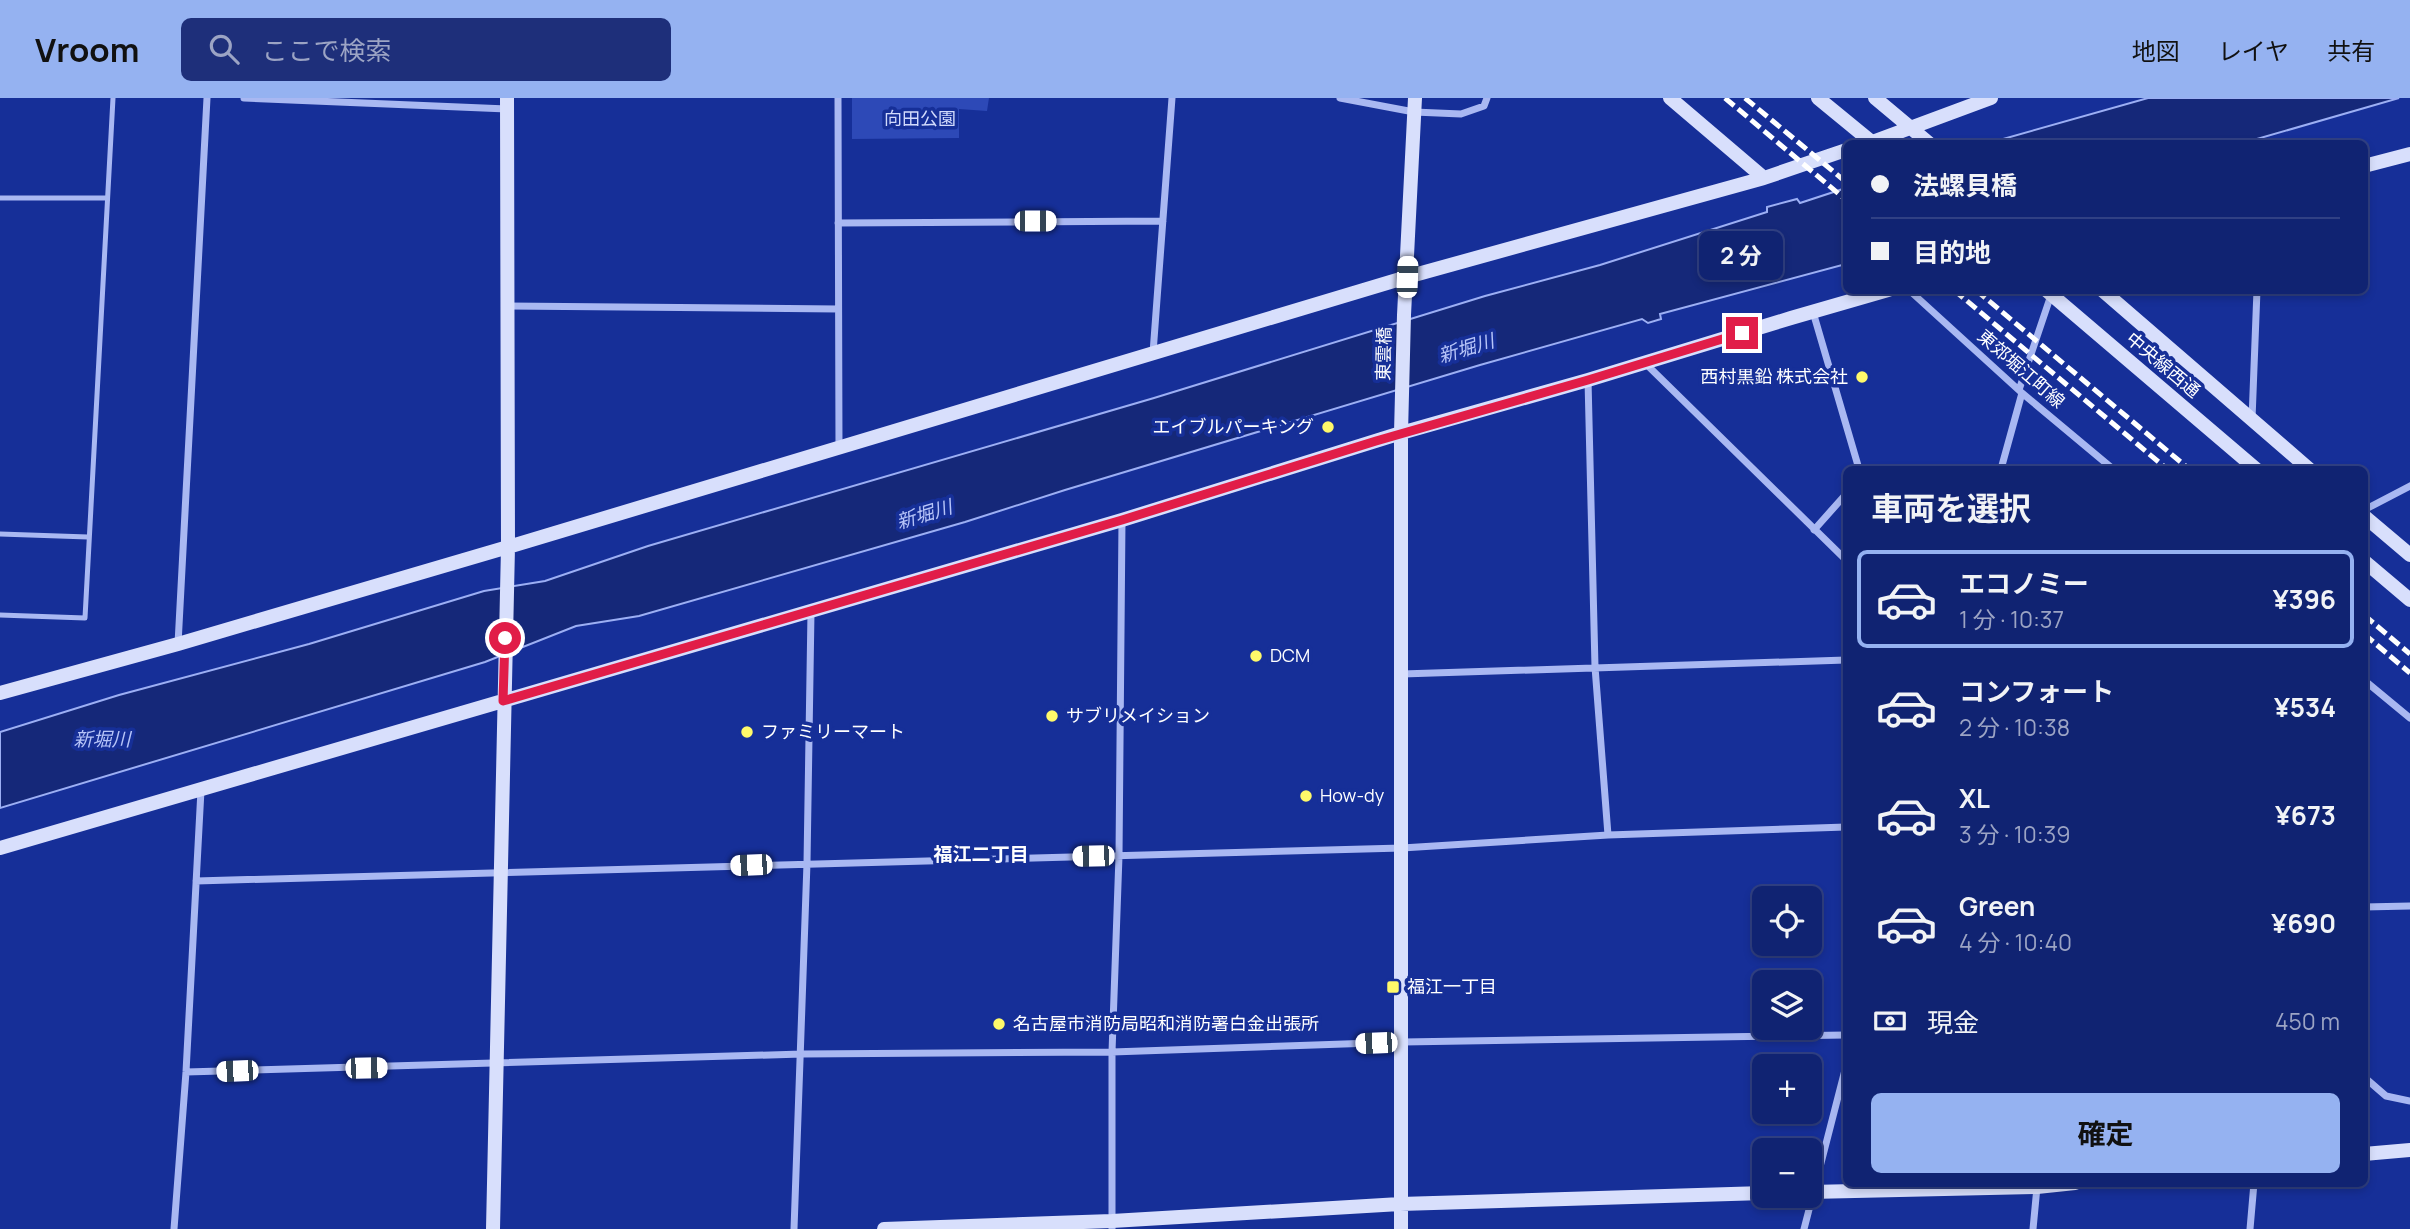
<!DOCTYPE html>
<html lang="ja">
<head>
<meta charset="utf-8">
<style>
	body { margin:0; font-family:Manrope,"Noto Sans JP",sans-serif; background:#1e2f7a; color:#f1f3f6; height:100vh; display:flex; flex-direction:column; font-size:26px; white-space:nowrap }
	* { box-sizing:border-box; margin:0 }
	p { font-size:23px; color:#9ca4c4 }
	.icon { flex:none; width:38px; height:38px; fill:none; stroke:currentColor; stroke-width:2; stroke-linecap:round; stroke-linejoin:round }
	.map { position:relative; flex:1; overflow:hidden }
	.drawer { position:absolute; left:1843px; top:368px; width:525px; height:721px; display:flex; flex-direction:column; background:#102372; border-radius:10px; box-shadow:0 4px 10px #0003,0 0 0 2px #304084 }
	.drawer>* { flex:none }
	.hud { position:absolute; left:1843px; top:42px; width:525px; height:154px; border-radius:10px; box-shadow:0 4px 10px #0003,0 0 0 2px #304084; display:grid; align-content:center; height:154px; padding:0 28px; background:#102372 }
	.fabs { position:absolute; left:1752px; top:788px; display:grid; gap:14px }
	.fabs a { display:grid; place-items:center; width:70px; height:70px; border-radius:10px; background:#102372; box-shadow:0 4px 10px #0003,0 0 0 2px #304084; font-size:35px }
	.end { position:absolute; width:32px; height:32px; margin:-16px; border:9px solid #e11d48; background:#fff; box-shadow:0 0 0 4px #fff }
	.from { border-radius:50% }
	.bubble { position:absolute; height:49px; border-radius:10px; background:#102372; box-shadow:0 4px 10px #0003,0 0 0 2px #304084; font-size:23px; font-weight:700; line-height:49px; text-align:center }
	.car { position:absolute; width:21px; height:42px; margin:-21px -10px; border-radius:9px; box-shadow:0 0 5px 2px #0007; background:linear-gradient(#fff 24%,#345 0 40%,#fff 0 76%,#345 0 86%,#fff 0) }
	.hud b { display:flex; align-items:center; gap:24px; height:66px; font-size:26px }
	.hud b+b { border-top:2px solid #304084 }
	.hud i { width:18px; height:18px; background:#f1f3f6 }
	ul { padding:0; list-style:none }
	li { display:flex; align-items:center; gap:21px; height:98px; margin:0 14px 10px; padding:0 14px; border:4px solid transparent; border-radius:10px }
	li div { flex:1 }
	li b { display:block; font-size:26px }
	li em { font-style:normal; font-weight:700 }
	li.current { border-color:#95b2f1 }
	li>.icon { width:63px; height:63px; stroke-width:1.5 }
	h2 { padding:0 28px; font-size:32px; line-height:84px }
	.pay { display:flex; align-items:center; gap:18px; height:77px; padding:0 28px; font-size:26px }
	.pay p { margin-inline-start:auto }
	.cta { display:flex; gap:14px; margin-top:auto; padding:14px 28px }
	.cta a { flex:1; height:80px; border-radius:10px; background:#95b2f1; color:#111; font-size:28px; font-weight:700; line-height:80px; text-align:center }
	header { display:flex; align-items:center; gap:42px; box-sizing:border-box; height:98px; padding:0 35px; background:#95b2f1; color:#111 }
	header strong { font-size:33px }
	nav { display:flex; gap:38px; margin-inline-start:auto; font-size:24px }
	.search { width:490px; height:63px; background:#1e2f7a; display:flex; align-items:center; gap:18px; box-sizing:border-box; padding:0 24px; border-radius:10px; color:#9ca4c4; font-size:26px }
	.map>svg:first-child { display:block }
</style>
</head>
<body>
<header>
<strong>Vroom</strong>
<div class="search"><svg class="icon" aria-label="search" viewBox="0 0 24 24"><circle cx="10" cy="10" r="6"/><path d="M15 15l6 6"/></svg>ここで検索</div>
<nav><a>地図</a><a>レイヤ</a><a>共有</a></nav>
</header>
<div class="map">
<svg width="2410" height="1131" viewBox="0 0 2410 1131">
	<rect width="100%" height="100%" fill="#162f98"/>
	<path fill="#2d49b7" d="M852,0h137l-2,13 -28,-2v29l-107,1z"/>
	<path fill="#152879" stroke="#9caff4" stroke-width="2" d="M2148,0h251l-156,45h-254z
		M1846,90v76l-186,50 1,5 -13,4 -6,-4 -162,46 -415,125 -100,32 -326,94 -63,10 -91,36 -485,146v-76l119,-37 190,-51 175,-53 61,-10 103,-35 506,-148 331,-102 115,-31 167,-53v-5l30,-8 3,4z"/>
	<g fill="none" stroke-linecap="round" stroke-linejoin="round">
		<path stroke="#a9b8f2" stroke-width="5" d="M0,100h106
			M0,436l88,3
			M0,517l85,3 28,-520"/>
		<path stroke="#a9b8f2" stroke-width="7" d="M244,0l263,11
			M838,0l1,349
			M1340,0l74,14 47,2 23,-8 3,-8
			M838,125l325,-2
			M1909,192l113,103 91,76
			M508,208l330,3
			M1813,214l46,157
			M1153,255l19,-255
			M1645,265l201,197
			M1588,282l7,287 13,168
			M2019,292l32,-95
			M2252,321l5,-129
			M2001,371l21,-76
			M2364,412l46,-24
			M1814,432l32,-36
			M178,546l29,-546
			M1402,576l444,-14
			M2364,582l46,38
			M196,783l1206,-33 206,-13 238,-8
			M2364,809l46,-1
			M186,974l616,-18 310,-2 291,-10 443,-7
			M2364,979l22,19 24,5
			M174,1131l12,-157 15,-282
			M794,1131l13,-366 4,-251
			M1112,1131v-177l7,-196 3,-336
			M1804,1131l42,-163
			M2033,1131l4,-42
			M2250,1131l4,-46"/>
		<path stroke="#d8dffc" stroke-width="14" d="M1670,0l94,80
			M1818,0l56,46
			M1875,0l55,46
			M1867,46l124,-46
			M2364,68l46,-12
			M2046,192l210,179
			M2102,192l207,179
			M2364,418l46,39
			M2364,463l46,39
			M0,595l178,-49 330,-97 899,-270 357,-99 82,-28
			M0,750l1122,-328 279,-87 187,-53 203,-62 97,-28
			M2364,1056l46,-4
			M1810,1094l227,-5 38,-4
			M493,1131l15,-682 -1,-449
			M884,1131l228,-8 288,-17 364,-11
			M1401,1131v-796l3,-118 11,-217"/>
		<path stroke="#fff" stroke-width="5" stroke-dasharray="12 5" stroke-linecap="butt" d="M1725,0l121,102
			M1745,0l101,84
			M1954,192l213,179
			M1976,192l213,179
			M2364,517l46,39
			M2364,536l46,39"/>
	</g>
	<g fill="none" stroke-linecap="round" stroke-linejoin="round">
		<path stroke="#e11d48" stroke-width="9" d="M505,540l-2,63 619,-181 254,-79 212,-61 154,-47"/>
	</g>
	<g fill="#fff96a" stroke="#162f98" stroke-width="2.5">
		<circle cx="1862" cy="279" r="7"/>
		<circle cx="1328" cy="329" r="7"/>
		<circle cx="1256" cy="558" r="7"/>
		<circle cx="1052" cy="618" r="7"/>
		<circle cx="747" cy="634" r="7"/>
		<circle cx="1306" cy="698" r="7"/>
		<rect x="1386" y="882" width="14" height="14" rx="3.5"/>
		<circle cx="999" cy="926" r="7"/>
	</g>
	<g text-anchor="middle" stroke-width="7" stroke-linejoin="round" paint-order="stroke">
		<g font-size="18" fill="#d1dafc" stroke="#162f98">
			<text x="920" y="27">向田公園</text>
		</g>
		<g font-size="18" fill="#fff" stroke="#162f98">
			<text transform="translate(1384 256) rotate(-89)" y="6">東雲橋</text>
			<text transform="translate(2163 267) rotate(40)" y="6">中央線西通</text>
			<text transform="translate(2021 271) rotate(41)" y="6">東郊堀江町線</text>
		</g>
		<g font-size="18" fill="#fff" stroke="#162f98" text-anchor="start">
			<text x="1848" y="285" text-anchor="end">西村黒鉛 株式会社</text>
			<text x="1314" y="335" text-anchor="end">エイブルパーキング</text>
			<text x="1270" y="564">DCM</text>
			<text x="1066" y="624">サブリメイション</text>
			<text x="761" y="640">ファミリーマート</text>
			<text x="1320" y="704">How-dy</text>
			<text x="1407" y="895">福江一丁目</text>
			<text x="1013" y="932">名古屋市消防局昭和消防署白金出張所</text>
		</g>
		<g font-size="19" font-style="italic" fill="#b6c4f8" stroke="#162f98">
			<text transform="translate(1466 250) rotate(-17)" y="7">新堀川</text>
			<text transform="translate(924 416) rotate(-17)" y="7">新堀川</text>
			<text x="102" y="648">新堀川</text>
		</g>
		<g font-size="19" font-weight="bold" fill="#fff" stroke="#162f98">
			<text x="981" y="763">福江二丁目</text>
		</g>
	</g>
</svg>
<div class="fabs">
<a><svg class="icon" aria-label="locate" viewBox="0 0 24 24"><circle cx="12" cy="12" r="6"/><path d="M12 2v4M12 18v4M2 12h4M18 12h4"/></svg></a>
<a><svg class="icon" aria-label="layers" viewBox="0 0 24 24"><path d="M12 4l9 5-9 5-9-5zM3 14l9 5 9-5"/></svg></a>
<a>+</a>
<a>−</a>
</div>
<i class="end from" style="left:505px;top:540px"></i>
<i class="end" style="left:1742px;top:235px"></i>
<div class="bubble" style="left:1699px;top:133px;width:84px">2 分</div>
<i class="car" style="left:1035px;top:123px;rotate:90deg"></i>
<i class="car" style="left:1407px;top:179px;rotate:2deg"></i>
<i class="car" style="left:1093px;top:758px;rotate:269deg"></i>
<i class="car" style="left:751px;top:767px;rotate:268deg"></i>
<i class="car" style="left:1376px;top:945px;rotate:268deg"></i>
<i class="car" style="left:366px;top:970px;rotate:89deg"></i>
<i class="car" style="left:237px;top:973px;rotate:268deg"></i>
<div class="hud">
<b><i class="from"></i>法螺貝橋</b>
<b><i></i>目的地</b>
</div>
<section class="drawer">
<h2>車両を選択</h2>
<ul>
<li class="current"><svg class="icon" aria-label="car" viewBox="0 0 24 24"><path d="M5 17H2v-5l4-1 3-4h7l3 4 3 1v5h-3M9 17h6M6 11h13"/><circle cx="7" cy="17" r="2"/><circle cx="17" cy="17" r="2"/></svg><div><b>エコノミー</b><p>1 分 · 10:37</p></div><em>¥396</em></li>
<li><svg class="icon" aria-label="car" viewBox="0 0 24 24"><path d="M5 17H2v-5l4-1 3-4h7l3 4 3 1v5h-3M9 17h6M6 11h13"/><circle cx="7" cy="17" r="2"/><circle cx="17" cy="17" r="2"/></svg><div><b>コンフォート</b><p>2 分 · 10:38</p></div><em>¥534</em></li>
<li><svg class="icon" aria-label="car" viewBox="0 0 24 24"><path d="M5 17H2v-5l4-1 3-4h7l3 4 3 1v5h-3M9 17h6M6 11h13"/><circle cx="7" cy="17" r="2"/><circle cx="17" cy="17" r="2"/></svg><div><b>XL</b><p>3 分 · 10:39</p></div><em>¥673</em></li>
<li><svg class="icon" aria-label="car" viewBox="0 0 24 24"><path d="M5 17H2v-5l4-1 3-4h7l3 4 3 1v5h-3M9 17h6M6 11h13"/><circle cx="7" cy="17" r="2"/><circle cx="17" cy="17" r="2"/></svg><div><b>Green</b><p>4 分 · 10:40</p></div><em>¥690</em></li>
</ul>
<div class="pay"><svg class="icon" aria-label="cash" viewBox="0 0 24 24"><path d="M3 7h18v10H3z"/><circle cx="12" cy="12" r="2"/></svg>現金<p>450 m</p></div>
<div class="cta"><a>確定</a></div>
</section>
</div>
</body>
</html>
